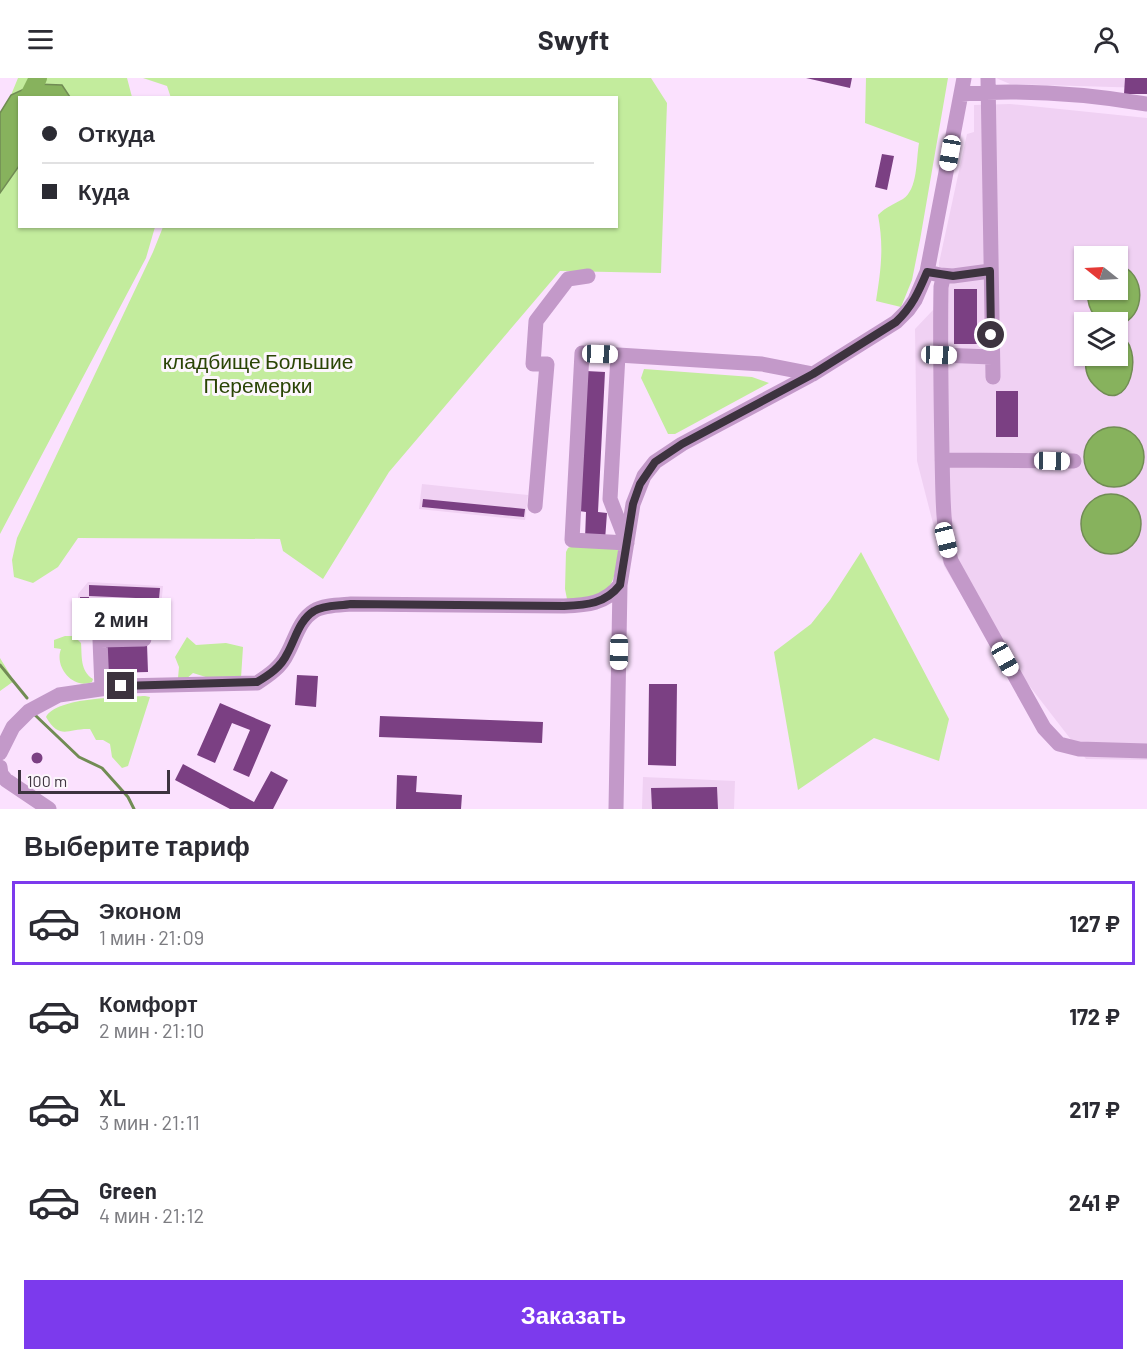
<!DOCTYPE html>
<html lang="ru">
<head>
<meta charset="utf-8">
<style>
	body { margin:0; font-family:Barlow,sans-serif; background:#f2f2f3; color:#2b2b33; height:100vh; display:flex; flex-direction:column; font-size:22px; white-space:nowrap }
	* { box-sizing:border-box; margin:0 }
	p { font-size:20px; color:#7c7c81 }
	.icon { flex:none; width:33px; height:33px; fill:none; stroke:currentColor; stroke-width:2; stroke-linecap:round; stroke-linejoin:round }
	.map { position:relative; height:731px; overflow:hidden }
	.panel { display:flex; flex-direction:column; background:#fff; flex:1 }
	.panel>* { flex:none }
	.guide { position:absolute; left:18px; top:18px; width:600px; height:132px; border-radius:0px; box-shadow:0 2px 4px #0004; display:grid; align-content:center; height:132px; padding:0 24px; background:#fff }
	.needle { width:39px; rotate:288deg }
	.tools { position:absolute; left:1074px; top:168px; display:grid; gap:12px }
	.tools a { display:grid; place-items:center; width:54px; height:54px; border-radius:0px; background:#fff; box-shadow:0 2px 4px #0004; font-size:30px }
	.scale { position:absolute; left:18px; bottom:15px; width:152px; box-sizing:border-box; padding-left:6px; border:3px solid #3d333f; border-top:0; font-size:16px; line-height:21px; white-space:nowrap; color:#3d333f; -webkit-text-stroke:4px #fcf6fc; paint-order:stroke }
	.end { position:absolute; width:27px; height:27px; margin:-14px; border:8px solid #3d333f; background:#fff; box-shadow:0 0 0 3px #fff }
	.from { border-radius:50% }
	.bubble { position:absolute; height:42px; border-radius:0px; background:#fff; box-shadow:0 2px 4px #0004; font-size:20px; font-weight:700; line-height:42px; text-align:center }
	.car { position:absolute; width:18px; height:36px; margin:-18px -9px; border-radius:8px; box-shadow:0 0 4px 2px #0007; background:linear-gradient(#fff 24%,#345 0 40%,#fff 0 76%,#345 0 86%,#fff 0) }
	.guide b { display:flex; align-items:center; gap:21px; height:57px; font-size:22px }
	.guide b+b { border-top:2px solid #e1e1e2 }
	.guide i { width:15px; height:15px; background:#2b2b33 }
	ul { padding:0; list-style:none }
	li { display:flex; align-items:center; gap:18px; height:84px; margin:0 12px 9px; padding:0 12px; border:3px solid transparent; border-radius:0px }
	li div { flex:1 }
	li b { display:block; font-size:22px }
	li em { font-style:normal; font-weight:700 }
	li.on { border-color:#7c3aed }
	li>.icon { width:54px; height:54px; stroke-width:1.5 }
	h2 { padding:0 24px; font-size:27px; line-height:72px }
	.action { display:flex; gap:12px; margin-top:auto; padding:12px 24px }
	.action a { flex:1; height:69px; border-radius:0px; background:#7c3aed; color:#fff; font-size:24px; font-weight:700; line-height:69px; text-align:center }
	header { display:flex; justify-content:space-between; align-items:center; height:78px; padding:0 24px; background:#fff; font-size:27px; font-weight:700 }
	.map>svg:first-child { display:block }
</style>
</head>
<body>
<header><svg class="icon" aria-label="menu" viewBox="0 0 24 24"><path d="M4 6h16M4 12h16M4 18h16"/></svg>Swyft<svg class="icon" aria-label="person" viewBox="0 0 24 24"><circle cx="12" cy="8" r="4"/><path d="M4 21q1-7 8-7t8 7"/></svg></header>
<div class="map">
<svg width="1147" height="731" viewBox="0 0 1147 731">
	<rect width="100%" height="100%" fill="#fbe1fe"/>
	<path fill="#f0d1f3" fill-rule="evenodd" d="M996,0h151v10l-137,-4z
		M1010,26l137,14v642l-61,-1 -116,-150 -26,-43 -27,-105 -2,-132 18,-19 7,-30 -1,-17 28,-129 7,-2v-27zM1084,178h34v34h-34zM1084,244h34v34h-34z
		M422,406l106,11 -3,25 -106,-11z
		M88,504l75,4 -2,21h-64l-1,12h-18v-25z
		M643,699l92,4 -1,28h-92z"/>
	<path fill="#c3ec9d" d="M18,0h109l5,19h-62l-8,-12 -27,-1 -24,11z
		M143,0h508l16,25 -6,170 -101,-2 -171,201 -66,107 -40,-28 -3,-12 -202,-1 -20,29 -25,16 -19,-6 -2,-17 5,-22 136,-286 10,-25 453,-1v-128h-445l-4,-12z
		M866,0h82l-28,162 -8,40 -11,27 -25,-6c5,-32 8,-54 2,-86 8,-8 16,-11 25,-16 15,-10 13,-39 16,-56l-54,-20z
		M19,88l1,60 135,1 -9,31 -146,276v-341z
		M644,291l108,8 17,6 -94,51h-7l-27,-56z
		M574,467l45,2c-5,42 -8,51 -52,52l-2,-10 1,-37 2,-4z
		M861,474l88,167 -10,42 -65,-23 -76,52 -24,-138 37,-28 19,-24z
		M65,558h9l7,7c1,13 -1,28 12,36l-1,3c-19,8 -38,-15 -31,-33l-7,-1v-8z
		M187,559l9,8 30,-2 17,4 -2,31h-32l-16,-5 -8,7 -7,-2 1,-11 -4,-10z
		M0,580l14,23 -14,10z
		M145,618l5,1 -22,69 -6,2 -10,-11 -2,-13 -7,-4h-7l-6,-11c-22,-1 -30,12 -44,-12 10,-20 78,-20 99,-21z"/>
	<path fill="#87b25d" stroke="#718c54" stroke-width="1.5" d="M35,6l27,1 8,12 -50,1 -1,68 -19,27v-80l11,-18z
		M1118,187c29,6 29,54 0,60v-3c-23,0 -30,-9 -31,-31v-1h31z
		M1118,257c29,8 12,89 -24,50 -8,-8 -10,-19 -7,-29h31z
		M1084 379a30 30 0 1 1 60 0a30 30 0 1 1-60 0Z
		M1081 446a30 30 0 1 1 60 0a30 30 0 1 1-60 0Z"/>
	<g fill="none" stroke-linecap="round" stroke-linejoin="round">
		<path stroke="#718c54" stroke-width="3" d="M0,587l27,33
			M35,637l44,42 23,11 26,29 6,12"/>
		<path stroke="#87b25d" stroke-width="18" d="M28,20l10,-20"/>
	</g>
	<path fill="#7b4083" d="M806,0h46l-2,10z
		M1125,0h22v16h-23z
		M882,76l12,2 -7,34 -12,-3z
		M954,211h23v55h-23z
		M586,293l19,1 -7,140 9,1 -2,27 -20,-1 1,-27 -7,-1z
		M996,313h22v46h-22z
		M423,421l102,10 -1,8 -102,-10z
		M89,507l71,3 -1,11 -70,-3z
		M80,519h9v17h-9z
		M147,566l1,28 -41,1 -1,-28z
		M297,597l21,1 -2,31 -21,-2z
		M649,606h28l-1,82 -28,-1z
		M220,625l51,22 -22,52 -16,-7 17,-40 -18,-7 -17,40 -18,-8z
		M380,638l163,6 -1,21 -163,-6z
		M31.5 680a5.5 5.5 0 1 1 11 0a5.5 5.5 0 1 1-11 0Z
		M183,686l71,38 17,-31 17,9 -15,29h-43l-55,-29z
		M397,697l20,1 -1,16 46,3 -1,14h-65z
		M717,709l1,22h-66l-1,-21z"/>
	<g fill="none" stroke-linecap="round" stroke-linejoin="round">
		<path stroke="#c399c9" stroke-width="15" d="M988,0l5,299
			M961,16c62,-5 125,0 186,10
			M927,194l13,3 3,3 -2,9c-1,56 0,112 1,167 1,37 0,71 9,107l93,167 15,16 20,5 68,2
			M940,197l13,1 37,-5
			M618,277l-36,-2 -10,187 55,3 -17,-44 8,-144 144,9 51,10
			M939,277l53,2
			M942,382l132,1
			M535,428l12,-142h-14l3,-43 32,-42 20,-3
			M102,610l-2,-48 44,-1
			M0,675l13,-26 16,-16 30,-16 62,-9 136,-3c12,-8 24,-16 30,-29 8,-14 12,-34 27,-43 9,-6 26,-6 37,-7l213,2c23,-1 41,-2 56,-21
			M0,689l1,7 5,6 43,29
			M616,731l4,-224 13,-81 11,-28 11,-14 27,-18 131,-70 83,-52 12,-12 7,-10 12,-28 37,-194"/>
	</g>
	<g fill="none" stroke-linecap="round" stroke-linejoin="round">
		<path stroke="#3d333f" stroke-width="8" d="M121,608l136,-4c12,-7 24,-15 30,-28 8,-14 12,-34 27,-43 9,-6 26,-5 37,-7l213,2c23,-1 41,-2 56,-21l13,-81 7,-20 15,-22 27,-18 131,-70 83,-52c16,-15 23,-31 31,-50l26,4 37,-5 1,64"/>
	</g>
	<g text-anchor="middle" stroke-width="6" stroke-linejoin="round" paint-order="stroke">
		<g font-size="21" fill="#2a4505" stroke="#fcf6fc">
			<text x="258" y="291">кладбище Большие<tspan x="258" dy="24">Перемерки</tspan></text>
		</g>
	</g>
</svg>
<div class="tools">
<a><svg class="needle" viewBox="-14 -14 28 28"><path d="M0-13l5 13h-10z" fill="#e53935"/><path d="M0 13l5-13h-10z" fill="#7c7c81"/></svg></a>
<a><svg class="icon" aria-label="layers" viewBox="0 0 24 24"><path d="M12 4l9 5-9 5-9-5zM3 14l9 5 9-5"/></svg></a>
</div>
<div class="scale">100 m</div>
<i class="end from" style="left:991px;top:257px"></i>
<i class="end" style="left:121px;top:608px"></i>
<div class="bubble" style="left:72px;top:520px;width:99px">2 мин</div>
<i class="car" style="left:950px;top:75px;rotate:190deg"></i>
<i class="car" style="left:600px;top:276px;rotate:92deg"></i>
<i class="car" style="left:939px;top:277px;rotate:92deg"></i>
<i class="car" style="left:1052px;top:383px;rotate:91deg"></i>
<i class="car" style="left:946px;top:462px;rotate:166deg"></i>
<i class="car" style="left:619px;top:574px;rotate:181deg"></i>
<i class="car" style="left:1005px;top:581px;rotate:151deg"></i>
<div class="guide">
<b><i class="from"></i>Откуда</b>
<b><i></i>Куда</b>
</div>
</div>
<section class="panel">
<h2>Выберите тариф</h2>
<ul>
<li class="on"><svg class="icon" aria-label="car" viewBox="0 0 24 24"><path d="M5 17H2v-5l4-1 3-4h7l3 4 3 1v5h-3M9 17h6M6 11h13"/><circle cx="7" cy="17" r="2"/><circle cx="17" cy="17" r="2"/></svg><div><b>Эконом</b><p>1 мин · 21:09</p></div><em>127 ₽</em></li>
<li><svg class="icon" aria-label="car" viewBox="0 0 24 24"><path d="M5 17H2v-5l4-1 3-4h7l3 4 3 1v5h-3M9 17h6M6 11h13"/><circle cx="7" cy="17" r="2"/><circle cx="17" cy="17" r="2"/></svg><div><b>Комфорт</b><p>2 мин · 21:10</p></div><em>172 ₽</em></li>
<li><svg class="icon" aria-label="car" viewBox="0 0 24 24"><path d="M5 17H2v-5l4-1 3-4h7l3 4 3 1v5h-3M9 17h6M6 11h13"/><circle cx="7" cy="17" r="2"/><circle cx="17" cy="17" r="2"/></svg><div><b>XL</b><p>3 мин · 21:11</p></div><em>217 ₽</em></li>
<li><svg class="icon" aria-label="car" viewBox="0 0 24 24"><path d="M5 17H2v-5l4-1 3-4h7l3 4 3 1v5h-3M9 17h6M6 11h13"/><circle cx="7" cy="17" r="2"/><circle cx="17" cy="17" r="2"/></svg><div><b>Green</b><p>4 мин · 21:12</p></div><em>241 ₽</em></li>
</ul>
<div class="action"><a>Заказать</a></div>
</section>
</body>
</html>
